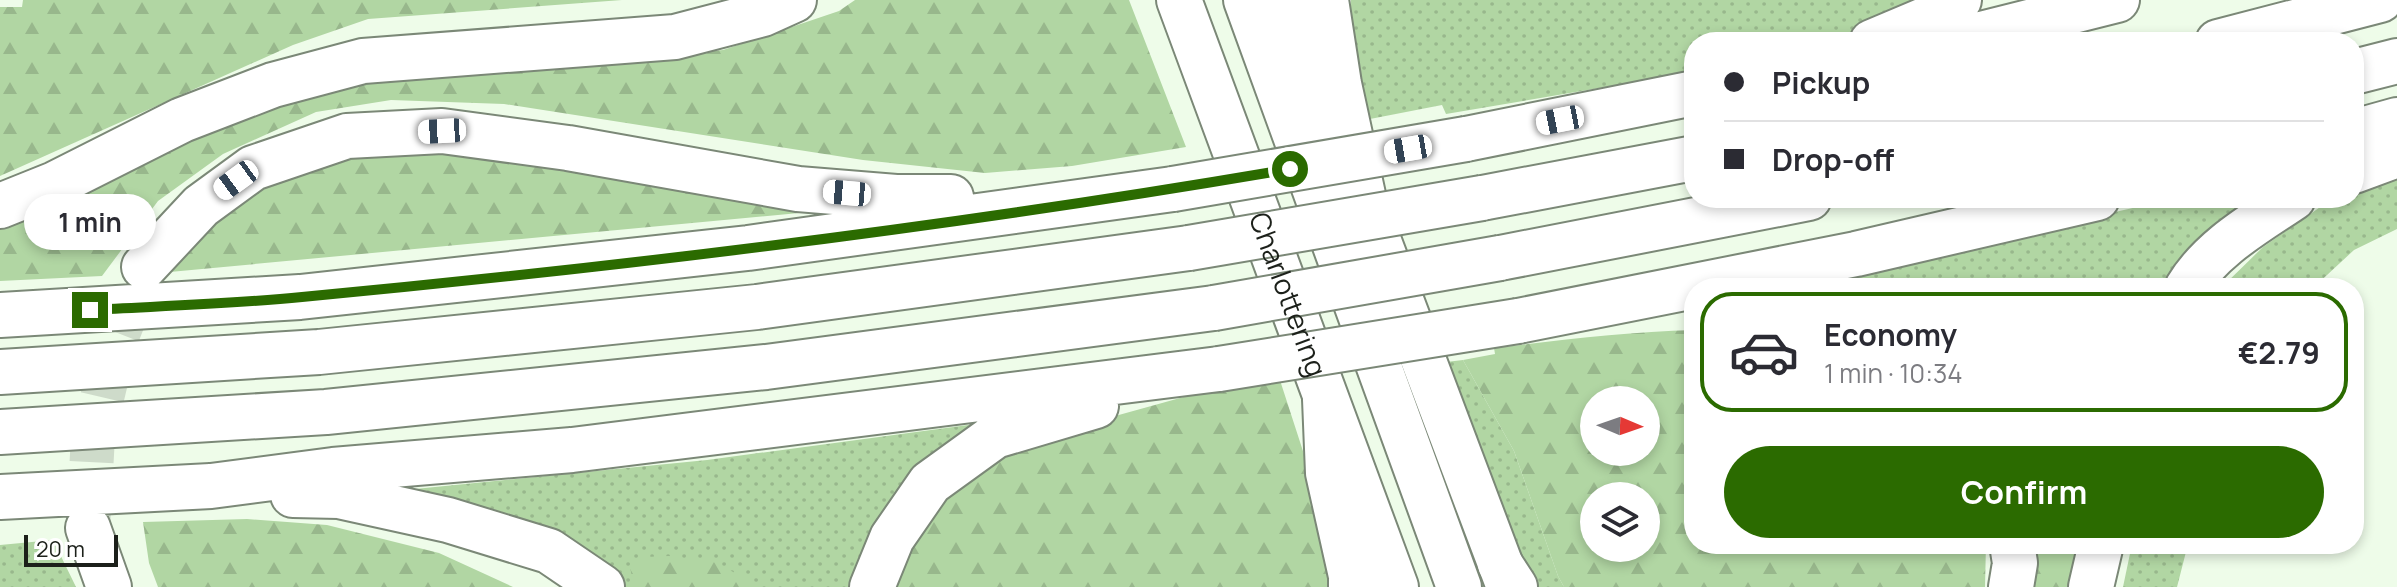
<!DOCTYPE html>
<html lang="en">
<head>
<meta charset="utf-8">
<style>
	body { margin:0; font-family:Manrope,sans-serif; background:#f7f7f7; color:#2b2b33; height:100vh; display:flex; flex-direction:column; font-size:30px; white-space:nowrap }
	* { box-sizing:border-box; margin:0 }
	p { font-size:26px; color:#7c7c81 }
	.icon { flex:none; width:44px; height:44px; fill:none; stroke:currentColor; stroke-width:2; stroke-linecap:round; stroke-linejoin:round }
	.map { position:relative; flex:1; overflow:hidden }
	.sheet { position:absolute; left:1684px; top:278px; width:680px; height:276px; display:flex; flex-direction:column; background:#fff; border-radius:32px; box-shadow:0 4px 12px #0003 }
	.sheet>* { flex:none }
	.hud { position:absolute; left:1684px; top:32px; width:680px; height:176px; border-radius:32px; box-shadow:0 4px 12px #0003; display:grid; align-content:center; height:176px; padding:0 40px; background:#fff }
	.needle { width:52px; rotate:92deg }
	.buttons { position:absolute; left:1580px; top:386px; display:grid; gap:16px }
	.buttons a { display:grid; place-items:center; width:80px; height:80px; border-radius:50%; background:#fff; box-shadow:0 4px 12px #0003; font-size:40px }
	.scale { position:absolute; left:24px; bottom:20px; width:94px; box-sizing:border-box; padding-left:8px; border:4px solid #1c201a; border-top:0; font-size:22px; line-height:28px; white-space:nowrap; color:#1c201a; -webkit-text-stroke:6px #fff; paint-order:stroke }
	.end { position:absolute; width:36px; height:36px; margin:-18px; border:10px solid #2b6b00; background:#fff; box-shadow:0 0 0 4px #fff }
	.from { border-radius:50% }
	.bubble { position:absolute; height:56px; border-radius:28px; background:#fff; box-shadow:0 4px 12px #0003; font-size:26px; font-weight:700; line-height:56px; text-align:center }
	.car { position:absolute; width:24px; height:48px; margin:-24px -12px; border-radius:10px; box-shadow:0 0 6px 2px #0007; background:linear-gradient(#fff 24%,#345 0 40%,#fff 0 76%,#345 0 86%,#fff 0) }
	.hud b { display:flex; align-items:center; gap:28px; height:76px; font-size:30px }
	.hud b+b { border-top:2px solid #e1e1e2 }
	.hud i { width:20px; height:20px; background:#2b2b33 }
	ul { padding:14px 0 0; list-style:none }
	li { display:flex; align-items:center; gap:24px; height:120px; margin:0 16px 12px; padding:0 24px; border:4px solid transparent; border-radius:32px }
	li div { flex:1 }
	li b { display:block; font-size:30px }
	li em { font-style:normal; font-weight:700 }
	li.active { border-color:#2b6b00 }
	li>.icon { width:72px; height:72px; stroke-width:1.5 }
	.action { display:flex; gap:16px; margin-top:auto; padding:16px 40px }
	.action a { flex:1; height:92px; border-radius:48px; background:#2b6b00; color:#fff; font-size:32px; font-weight:700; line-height:92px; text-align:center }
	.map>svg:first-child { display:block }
</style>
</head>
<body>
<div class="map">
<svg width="2397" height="587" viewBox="0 0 2397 587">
	<defs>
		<pattern id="grass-dots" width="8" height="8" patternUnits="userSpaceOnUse" patternTransform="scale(2)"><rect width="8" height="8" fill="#b1d6a3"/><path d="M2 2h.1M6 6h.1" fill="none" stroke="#98b78c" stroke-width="1.8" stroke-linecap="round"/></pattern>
		<pattern id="forest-firs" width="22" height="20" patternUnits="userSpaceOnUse" patternTransform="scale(2)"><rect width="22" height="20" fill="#b1d6a3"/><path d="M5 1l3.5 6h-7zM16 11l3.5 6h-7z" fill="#98b78c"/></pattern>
	</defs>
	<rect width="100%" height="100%" fill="#eefce9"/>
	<path fill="url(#grass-dots)" d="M1351,0h611l-135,42h-133v30l-248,42 -4,-9 -72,14c-12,-40 -22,-77 -19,-119z
		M2397,172v57l-43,21 -41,38h-92l42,-41 70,-49h21v-9z
		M2177,198h81l-86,90h-392z
		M1463,360l51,91 44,125 6,11h-32l-86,-225z
		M983,423l-121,164h-245l-84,-53 -118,-45 292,-29z
		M53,540l23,47h-76v-42z
		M2132,544h56l-11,43h-54z"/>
	<path fill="url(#forest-firs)" fill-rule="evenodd" d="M23,0h599l-254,19 -75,26 -293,131v-169h22z
		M855,0h274l57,147 -114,19 -87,7 -122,-13 -359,-56 -113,-4 -75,12 -93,42 -65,47 -56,75 -102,5v-55l266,-125 144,-29 185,-10 128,-12 116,-39z
		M388,140l464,68 -693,65 68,-70 82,-45z
		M1694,330v214h292l-1,43h-421l-6,-11 -44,-125 -51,-91 32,-6 -1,-6c66,-8 133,-16 200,-18zM1646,400v52h-52v-52zM1646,496v52h-52v-52z
		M1277,371l48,148 14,68h-448l23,-51 37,-48 63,-44z
		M247,519l80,6 112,28 74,34h-355l-9,-24 -6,-41z
		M2036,544h45l-9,43h-37z
		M669,556l45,6 48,25h-128l-4,-20 15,-10z"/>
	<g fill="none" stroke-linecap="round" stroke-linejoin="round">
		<path stroke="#cedbca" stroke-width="44" stroke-dasharray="44 22" stroke-linecap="butt" d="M88,528l5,-92 23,-97 26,-66"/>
		<defs>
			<g id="trunk">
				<path id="s1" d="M1179,0l217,587"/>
				<path d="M1246,0l213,587"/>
				<path d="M1288,0l221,587"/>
			</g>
			<path id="motorway" d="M1326,0l13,84 24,111
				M1872,42l76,-32 11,-10
				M1949,42l168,-42
				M2218,42l162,-42
				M2354,72l43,-11
				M2354,132l43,-12
				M1466,139l228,-46
				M2354,171l43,-16
				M1482,198l212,-40
				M0,206l55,-22 127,-64 91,-35 90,-24 312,-24 88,-23 31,-14
				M1500,258l309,-60
				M144,267l57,-61 52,-38 94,-32 95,-5 126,17 230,41 98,8h55
				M2187,288c24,-40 69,-65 106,-90
				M0,315l300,-18 448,-49 425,-59
				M1518,321l338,-67 241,-56
				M0,372l319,-20 438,-45 432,-59
				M1325,399l3,74 23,103v11
				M0,432l326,-20 440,-45 448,-59
				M293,495l46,1 109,24 101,31 53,36
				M0,497l211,-11 122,-16 239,-20 647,-81
				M88,528l21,59
				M1500,564l15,23
				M872,587l20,-49 38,-55 65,-47 101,-30
				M2011,587l4,-24 -3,-19
				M2091,587l10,-43"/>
		</defs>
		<use href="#trunk" stroke="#7b8877" stroke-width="48"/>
		<use href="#motorway" stroke="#7b8877" stroke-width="48"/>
		<use href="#trunk" stroke="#fff" stroke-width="44"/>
		<use href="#motorway" stroke="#fff" stroke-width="44"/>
		<defs>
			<path id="motorway-bridge" d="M1173,189l293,-50
				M1189,248l293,-50
				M1214,308l286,-50
				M1219,369l299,-48"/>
		</defs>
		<use href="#motorway-bridge" stroke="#7b8877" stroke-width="48" stroke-linecap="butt"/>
		<use href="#motorway-bridge" stroke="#fff" stroke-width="44"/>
	</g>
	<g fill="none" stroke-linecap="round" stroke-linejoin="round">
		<path stroke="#2b6b00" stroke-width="10" d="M90,310c71,-4 142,-6 212,-13 330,-31 661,-72 988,-128"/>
	</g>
	<g text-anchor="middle" stroke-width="8" stroke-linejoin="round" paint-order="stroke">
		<g font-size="28" fill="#1c201a" stroke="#fff">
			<text dy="10" stroke="none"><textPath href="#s1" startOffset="314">Charlottering</textPath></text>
		</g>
	</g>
</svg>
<div class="buttons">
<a><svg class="needle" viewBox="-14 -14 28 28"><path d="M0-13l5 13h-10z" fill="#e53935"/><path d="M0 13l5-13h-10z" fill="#7c7c81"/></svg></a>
<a><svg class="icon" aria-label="layers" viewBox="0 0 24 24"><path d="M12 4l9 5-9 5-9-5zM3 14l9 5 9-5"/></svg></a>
</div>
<div class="scale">20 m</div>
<i class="end from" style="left:1290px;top:169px"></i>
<i class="end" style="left:90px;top:310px"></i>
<div class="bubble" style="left:24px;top:194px;width:132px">1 min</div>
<i class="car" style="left:1560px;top:120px;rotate:259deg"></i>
<i class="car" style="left:442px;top:131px;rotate:267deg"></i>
<i class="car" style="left:1408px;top:149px;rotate:260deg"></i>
<i class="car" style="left:236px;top:180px;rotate:234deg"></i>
<i class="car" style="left:847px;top:193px;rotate:275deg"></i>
<div class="hud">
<b><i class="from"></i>Pickup</b>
<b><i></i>Drop-off</b>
</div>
<section class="sheet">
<ul>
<li class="active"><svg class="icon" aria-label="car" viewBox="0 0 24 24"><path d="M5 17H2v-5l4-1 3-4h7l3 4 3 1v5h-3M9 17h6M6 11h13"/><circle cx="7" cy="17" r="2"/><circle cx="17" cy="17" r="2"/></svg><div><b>Economy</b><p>1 min · 10:34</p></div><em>€2.79</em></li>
</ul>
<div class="action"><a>Confirm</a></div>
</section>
</div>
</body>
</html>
